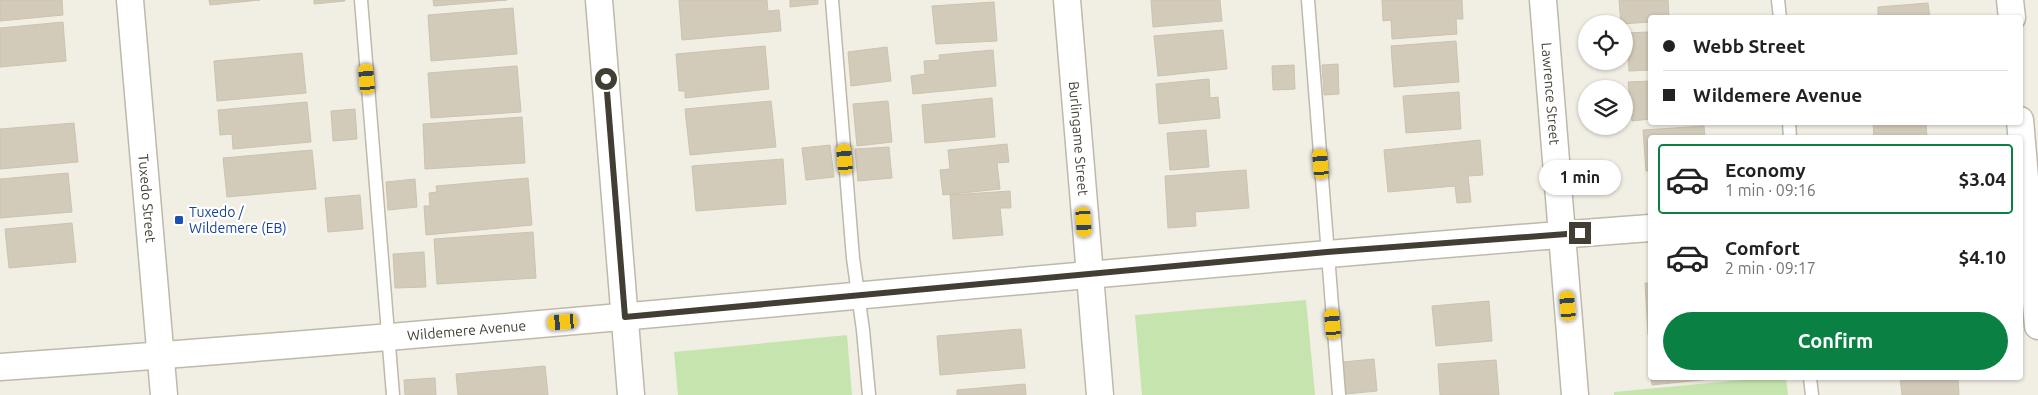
<!DOCTYPE html>
<html lang="en">
<head>
<meta charset="utf-8">
<style>
	body { margin:0; font-family:Ubuntu,sans-serif; background:#f6f6f6; color:#222; height:100vh; display:flex; flex-direction:column; font-size:19px; white-space:nowrap }
	* { box-sizing:border-box; margin:0 }
	p { font-size:16px; color:#767676 }
	.icon { flex:none; width:28px; height:28px; fill:none; stroke:currentColor; stroke-width:2; stroke-linecap:round; stroke-linejoin:round }
	.map { position:relative; flex:1; overflow:hidden }
	.details { position:absolute; left:1648px; top:135px; width:375px; height:245px; display:flex; flex-direction:column; background:#fff; border-radius:5px; box-shadow:0 1px 4px #0004 }
	.details>* { flex:none }
	.banner { position:absolute; left:1648px; top:15px; width:375px; height:110px; border-radius:5px; box-shadow:0 1px 4px #0004; display:grid; align-content:center; height:110px; padding:0 15px; background:#fff }
	.controls { position:absolute; left:1578px; top:15px; display:grid; gap:10px }
	.controls a { display:grid; place-items:center; width:55px; height:55px; border-radius:50%; background:#fff; box-shadow:0 1px 4px #0004; font-size:25px }
	.end { position:absolute; width:22px; height:22px; margin:-11px; border:6px solid #423e34; background:#fff; box-shadow:0 0 0 2px #fff }
	.from { border-radius:50% }
	.bubble { position:absolute; height:35px; border-radius:18px; background:#fff; box-shadow:0 1px 4px #0004; font-size:16px; font-weight:700; line-height:35px; text-align:center }
	.car { position:absolute; width:15px; height:30px; margin:-15px -8px; border-radius:6px; box-shadow:0 0 4px 1px #0007; background:linear-gradient(#f5c518 24%,#345 0 40%,#f5c518 0 76%,#345 0 86%,#f5c518 0) }
	.banner b { display:flex; align-items:center; gap:18px; height:48px; font-size:19px }
	.banner b+b { border-top:1px solid #e0e0e0 }
	.banner i { width:12px; height:12px; background:#222 }
	ul { padding:9px 0 0; list-style:none }
	li { display:flex; align-items:center; gap:15px; height:70px; margin:0 10px 8px; padding:0 5px; border:2px solid transparent; border-radius:5px }
	li div { flex:1 }
	li b { display:block; font-size:19px }
	li em { font-style:normal; font-weight:700 }
	li.current { border-color:#0b8043 }
	li>.icon { width:45px; height:45px; stroke-width:1.5 }
	.button { display:flex; gap:10px; margin-top:auto; padding:10px 15px }
	.button a { flex:1; height:58px; border-radius:30px; background:#0b8043; color:#fff; font-size:20px; font-weight:700; line-height:58px; text-align:center }
	.map>svg:first-child { display:block }
</style>
</head>
<body>
<div class="map">
<svg width="2038" height="395" viewBox="0 0 2038 395">
	<rect width="100%" height="100%" fill="#f1eee4"/>
	<path fill="#c6e4ae" d="M1306,300l9,95h-173l-7,-80z
		M847,335l5,60h-174l-4,-43z
		M1763,378h23l2,17h-174v-3z"/>
	<path fill="#d2cbba" stroke="#ccc3ad" d="M0,0h62l1,15 -63,6z
		M209,0h51l-50,5z
		M314,0h31v1l-31,3z
		M433,0h74l-73,6z
		M679,0h88l1,11 11,-1 2,21 -99,9z
		M790,0h28v4l-28,3z
		M1151,0h69l2,21 -69,6z
		M1382,0h80l1,19h-7l1,15 -65,5 -1,-19 -8,1z
		M1619,0h49l1,18h-19v4l-29,2z
		M994,2l3,39 -61,3 -4,-38z
		M1928,3l2,15h-52v-11z
		M513,8l4,46 -86,7 -3,-46z
		M63,22l3,39 -66,6v-39z
		M1223,30l4,39 -69,7 -4,-40z
		M1650,32v38l-21,1 -1,-15h-4v-23z
		M1456,41l3,41 -65,5 -3,-41z
		M765,46l4,43 -84,9v-7h-6l-3,-37z
		M887,47l4,34 -40,5 -3,-34z
		M993,50l3,36 -83,8 -2,-18 14,-2 -1,-13 16,-1 -1,-5z
		M302,53l4,40 -89,8 -3,-40z
		M1338,64l1,30 -15,1 -2,-30z
		M1294,65l1,24 -22,1 -1,-24z
		M517,66l4,46 -90,6 -3,-45z
		M1209,79l1,19 8,-1 2,21 -61,6 -3,-40z
		M1650,81v38l-18,2 -4,-39z
		M1459,92l2,37 -55,4 -3,-37z
		M992,98l3,39 -70,6 -3,-38z
		M771,101l5,46 -86,8 -5,-46z
		M888,101l4,41 -35,4 -4,-42z
		M307,102l4,40 -78,7 -1,-15 -12,1 -2,-25z
		M355,109l2,30 -24,2 -2,-30z
		M522,117l3,46 -100,6 -2,-45z
		M1873,122h53l1,16h-53z
		M74,123l4,39 -78,7v-40z
		M1704,126l1,12h-55v33h-4l-3,-41z
		M1206,130l3,37 -39,3 -3,-37z
		M1480,140l3,35 -15,1 3,26 -14,1 -2,-17 -67,6 -4,-42z
		M1007,144l2,18 -12,1 3,26 -57,6 -3,-25 10,-1 -2,-19z
		M830,145l4,32 -28,3 -4,-32z
		M889,147l3,31 -34,3 -3,-32z
		M312,150l4,39 -89,8 -4,-39z
		M783,159l3,45 -90,7 -4,-45z
		M1246,170l3,38 -54,4 1,14 -28,2 -3,-52z
		M68,173l4,39 -72,6v-39z
		M528,178l4,47 -106,10 -2,-29h6l-1,-13 8,-1 -1,-6z
		M415,179l2,28 -29,3 -2,-28z
		M1010,191l1,17h-11l3,27 -50,4 -3,-44z
		M360,195l3,34 -35,3 -3,-34z
		M72,223l4,39 -67,6 -4,-39z
		M533,232l3,46 -99,6 -3,-45z
		M424,252l2,35 -31,1 -2,-34z
		M1645,283h5v52h-2z
		M1489,301l3,40 -56,5 -4,-40z
		M1021,329l4,39 -85,7 -3,-39z
		M1374,359l3,32 -31,3 -3,-32z
		M1496,360l3,35h-59l-2,-31z
		M545,366l3,29h-90l-2,-21z
		M435,378l1,17h-31l-1,-15z
		M1651,378h59l1,1 -59,6z
		M1900,378h58l1,17h-57z
		M1025,384l1,11h-69v-5z"/>
	<g fill="none" stroke-linecap="round" stroke-linejoin="round">
		<defs>
			<path id="lane" d="M361,0l32,395
				M832,0l21,258 10,72 6,65
				M1308,0l31,395
				M1778,0l2,18
				M1789,122l1,16
				M1810,378l2,17"/>
			<g id="street">
				<path id="s1" d="M130,0l34,395"/>
				<path d="M599,0l32,395"/>
				<path id="s2" d="M1067,0l33,395"/>
				<path id="s3" d="M1543,0l32,395"/>
				<path d="M2010,0l2,18"/>
				<path d="M2020,120l18,206"/>
				<path id="s4" d="M0,367c551,-38 1100,-98 1650,-139"/>
			</g>
		</defs>
		<use href="#lane" stroke="#bfb9aa" stroke-width="15"/>
		<use href="#street" stroke="#bfb9aa" stroke-width="29"/>
		<use href="#lane" stroke="#fff" stroke-width="12"/>
		<use href="#street" stroke="#fff" stroke-width="26"/>
	</g>
	<g fill="none" stroke-linecap="round" stroke-linejoin="round">
		<path stroke="#423e34" stroke-width="6" d="M606,79l19,238 702,-65 253,-19"/>
	</g>
	<rect fill="#1a4fb4" stroke="#fff" stroke-width="2" x="174" y="215" width="10" height="10" rx="2.5"/>
	<g text-anchor="middle" stroke-width="4.5" stroke-linejoin="round" paint-order="stroke">
		<g font-size="14" fill="#423e34" stroke="#fff">
			<text dy="5" stroke="none"><textPath href="#s3" startOffset="94">Lawrence Street</textPath></text>
			<text dy="5" stroke="none"><textPath href="#s2" startOffset="139">Burlingame Street</textPath></text>
			<text dy="5" stroke="none"><textPath href="#s1" startOffset="199">Tuxedo Street</textPath></text>
			<text dy="5" stroke="none"><textPath href="#s4" startOffset="468">Wildemere Avenue</textPath></text>
		</g>
		<g font-size="14" fill="#164399" stroke="#fff" text-anchor="start">
			<text x="189" y="217">Tuxedo /<tspan x="189" dy="16">Wildemere (EB)</tspan></text>
		</g>
	</g>
</svg>
<div class="controls">
<a><svg class="icon" aria-label="locate" viewBox="0 0 24 24"><circle cx="12" cy="12" r="6"/><path d="M12 2v4M12 18v4M2 12h4M18 12h4"/></svg></a>
<a><svg class="icon" aria-label="layers" viewBox="0 0 24 24"><path d="M12 4l9 5-9 5-9-5zM3 14l9 5 9-5"/></svg></a>
</div>
<i class="end from" style="left:606px;top:79px"></i>
<i class="end" style="left:1580px;top:233px"></i>
<div class="bubble" style="left:1539px;top:160px;width:82px">1 min</div>
<i class="car" style="left:367px;top:79px;rotate:355deg"></i>
<i class="car" style="left:845px;top:159px;rotate:355deg"></i>
<i class="car" style="left:1321px;top:164px;rotate:355deg"></i>
<i class="car" style="left:1084px;top:222px;rotate:176deg"></i>
<i class="car" style="left:1568px;top:306px;rotate:355deg"></i>
<i class="car" style="left:563px;top:322px;rotate:265deg"></i>
<i class="car" style="left:1333px;top:324px;rotate:355deg"></i>
<div class="banner">
<b><i class="from"></i>Webb Street</b>
<b><i></i>Wildemere Avenue</b>
</div>
<section class="details">
<ul>
<li class="current"><svg class="icon" aria-label="car" viewBox="0 0 24 24"><path d="M5 17H2v-5l4-1 3-4h7l3 4 3 1v5h-3M9 17h6M6 11h13"/><circle cx="7" cy="17" r="2"/><circle cx="17" cy="17" r="2"/></svg><div><b>Economy</b><p>1 min · 09:16</p></div><em>$3.04</em></li>
<li><svg class="icon" aria-label="car" viewBox="0 0 24 24"><path d="M5 17H2v-5l4-1 3-4h7l3 4 3 1v5h-3M9 17h6M6 11h13"/><circle cx="7" cy="17" r="2"/><circle cx="17" cy="17" r="2"/></svg><div><b>Comfort</b><p>2 min · 09:17</p></div><em>$4.10</em></li>
</ul>
<div class="button"><a>Confirm</a></div>
</section>
</div>
</body>
</html>
